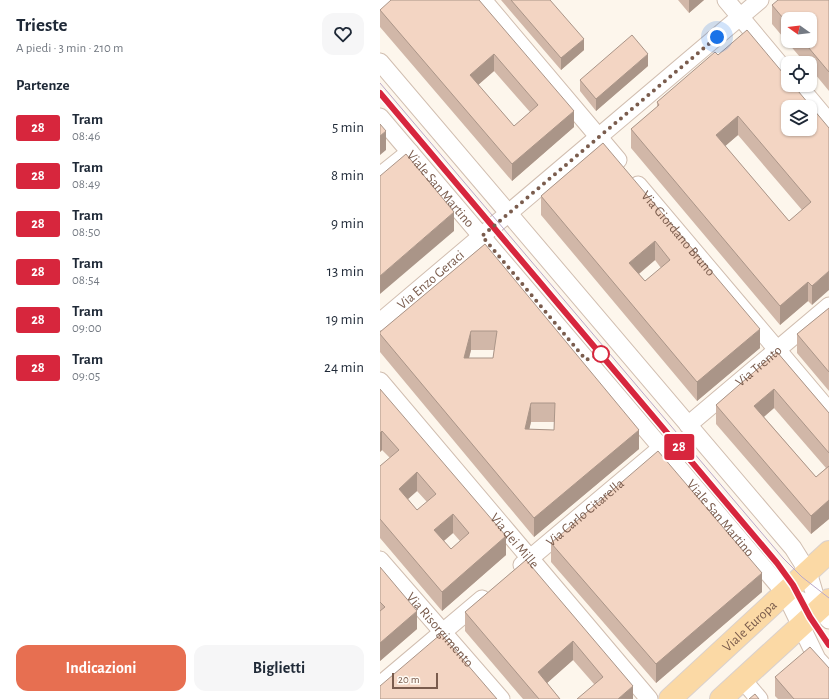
<!DOCTYPE html>
<html lang="it">
<meta charset="utf-8">
<style>
body{margin:0;font-family:"Alegreya Sans",sans-serif;background:#f6f6f7;color:#1f2937;height:100vh;display:flex;flex-direction:column;font-size:15px;white-space:nowrap}
*{box-sizing:border-box;margin:0}
p{font-size:13px;color:#747a83}
.icon{flex:none;width:22px;height:22px;fill:none;stroke:currentColor;stroke-width:2;stroke-linecap:round;stroke-linejoin:round}
.map{position:relative;flex:1;overflow:hidden}
.side{display:flex;flex-direction:column;background:#fff;width:380px}
.side>*{flex:none}
.badge{padding:0 8px;border-radius:3px;font-size:14px;line-height:26px}
.needle{width:26px;rotate:284deg}
.buttons{position:absolute;left:401px;top:12px;display:grid;gap:8px}
.buttons a{display:grid;place-items:center;width:36px;height:36px;border-radius:8px;background:#fff;box-shadow:0 1px 3px #0004;font-size:20px}
.scale{position:absolute;left:12px;bottom:10px;width:46px;box-sizing:border-box;padding-left:4px;border:2px solid #7a5c4d;border-top:0;font-size:11px;line-height:14px;white-space:nowrap;color:#7a5c4d;-webkit-text-stroke:3px #fffaf3;paint-order:stroke}
.you{position:absolute;width:20px;height:20px;margin:-10px;border:3px solid #fff;border-radius:50%;background:#1a73e8;box-shadow:0 0 0 6px #1a73e833}
.map>.badge{position:absolute;translate:-50% -50%;box-shadow:0 0 0 2px #fff}
h2{padding:0 16px;font-size:15px;line-height:36px}
.round{display:grid;place-items:center;flex:none;width:42px;height:42px;border-radius:12px;background:#f6f6f7}
.overview{display:flex;align-items:center;justify-content:space-between;height:68px;padding:0 16px}
h1{font-size:19px;font-weight:700;line-height:30px}
.cta{display:flex;gap:8px;margin-top:auto;padding:8px 16px}
.cta a{flex:1;height:46px;border-radius:12px;background:#e76f51;color:#fff;font-size:16px;font-weight:700;line-height:46px;text-align:center}
.cta a+a{background:#f6f6f7;color:#1f2937}
ul{padding:0;list-style:none}
li{display:flex;align-items:center;gap:12px;height:48px;padding:0 16px}
li div{flex:1}
li b{display:block;font-size:15px}
li em{font-style:normal}
li .badge{min-width:44px;font-weight:700;text-align:center}
main{display:flex;flex:1;min-height:0}
.map>svg:first-child{display:block}
</style>
<main>
<section class="side">
<div class="overview"><div><h1>Trieste</h1><p>A piedi · 3 min · 210 m</p></div><a class="round"><svg class="icon" aria-label="heart" viewBox="0 0 24 24"><path d="M12 20l-8-8c-3-5 5-10 8-4 3-6 11-1 8 4z"/></svg></a></div>
<h2>Partenze</h2>
<ul>
<li><span class="badge" style="background:#d7263d;color:#fff">28</span><div><b>Tram</b><p>08:46</p></div><em>5 min</em></li>
<li><span class="badge" style="background:#d7263d;color:#fff">28</span><div><b>Tram</b><p>08:49</p></div><em>8 min</em></li>
<li><span class="badge" style="background:#d7263d;color:#fff">28</span><div><b>Tram</b><p>08:50</p></div><em>9 min</em></li>
<li><span class="badge" style="background:#d7263d;color:#fff">28</span><div><b>Tram</b><p>08:54</p></div><em>13 min</em></li>
<li><span class="badge" style="background:#d7263d;color:#fff">28</span><div><b>Tram</b><p>09:00</p></div><em>19 min</em></li>
<li><span class="badge" style="background:#d7263d;color:#fff">28</span><div><b>Tram</b><p>09:05</p></div><em>24 min</em></li>
</ul>
<div class="cta"><a>Indicazioni</a><a>Biglietti</a></div>
</section>
<div class="map">
<svg width="449" height="699" viewBox="0 0 449 699">
<rect width="100%" height="100%" fill="#fdf6ec"/>
<g fill="none" stroke-linecap="round" stroke-linejoin="round">
<!-- minor casing -->
<g stroke="#d1beb0" stroke-width="19">
<g id="minor">
<path d="M 103,0 L 238,160"/>
<path d="M 346,0 L 408,74"/>
<path d="M 0,7 L 8,0"/>
<path d="M 0,62 L 413,548 L 428,572 L 439,609"/>
<path d="M 418,85 L 449,122"/>
<path id="s1" d="M 0,117 L 405,593 L 437,659 L 449,672"/>
<path d="M 0,176 L 30,152"/>
<path id="s2" d="M 258,185 L 449,411"/>
<path id="s3" d="M 0,322 L 380,0"/>
<path id="s4" d="M 0,381 L 269,699"/>
<path id="s5" d="M 308,425 L 449,306"/>
<path id="s6" d="M 0,560 L 121,699"/>
<path id="s7" d="M 142,565 L 281,448"/>
<path d="M 405,593 L 439,609 L 449,620"/>
<path d="M 362,679 L 379,699"/>
<path d="M 0,685 L 102,599"/>
</g>
</g>
<!-- primary casing -->
<g stroke="#dad1cd" stroke-width="24">
<g id="primary">
<path id="s8" d="M 290,699 L 449,552"/>
<path d="M 341,699 L 449,600"/>
</g>
</g>
<!-- minor -->
<use href="#minor" stroke="#fff" stroke-width="17"/>
<!-- primary -->
<use href="#primary" stroke="#fbd9a5" stroke-width="22"/>
<!-- tram -->
<path stroke="#b9a8c9" stroke-width="1" d="M 0,83 L 403,558 L 422,577 L 449,598
M 0,93 L 397,563 L 413,585 L 430,617 L 449,645"/>
</g>
<!-- wall -->
<path fill="#d1b7a8" fill-rule="evenodd" d="M 99,0 L 194,127 L 132,181 L 0,27 L 0,10 ZM 114,71 L 150,112 L 134,126 L 98,85 Z
M 121,0 L 170,0 L 204,50 L 181,70 Z
M 298,0 L 324,0 L 309,13 Z
M 449,0 L 449,91 L 430,68 L 430,63 L 425,63 L 392,24 L 392,5 ZM 408,19 L 430,41 L 408,41 Z
M 338,55 L 449,128 L 432,305 L 428,301 L 400,325 L 251,148 L 251,129 L 277,107 L 277,102 ZM 358,135 L 422,210 L 409,221 L 345,146 Z
M 268,66 L 216,111 L 200,91 L 200,80 Z
M 223,143 L 380,348 L 317,401 L 161,215 L 161,196 ZM 275,260 L 281,268 L 265,281 L 259,274 Z
M 105,244 L 259,449 L 154,537 L 0,352 L 0,332 ZM 91,350 L 114,350 L 113,358 L 89,358 ZM 151,422 L 174,422 L 174,430 L 149,429 Z
M 449,308 L 449,391 L 417,353 L 417,334 Z
M 397,352 L 449,413 L 449,519 L 431,534 L 336,424 L 336,405 ZM 394,408 L 446,468 L 436,477 L 384,417 Z
M 0,389 L 126,555 L 62,611 L 0,538 L 0,466 L 10,458 L 2,450 L 0,452 ZM 37,491 L 47,502 L 37,510 L 28,499 ZM 73,533 L 80,541 L 71,549 L 64,541 Z
M 171,543 L 382,592 L 276,683 L 171,562 Z
M 146,560 L 253,699 L 214,684 L 193,660 L 167,683 L 180,699 L 143,699 L 85,631 L 85,612 Z
M 0,567 L 37,629 L 0,661 Z
M 395,677 L 449,699 L 398,699 L 395,696 Z"/>
<!-- shaded-wall -->
<path fill="#aa9588" d="M 309,0 L 324,0 L 309,13 Z
M 204,39 L 204,50 L 181,70 L 181,58 Z
M 114,54 L 114,71 L 90,92 L 90,75 Z
M 268,54 L 268,66 L 216,111 L 216,99 Z
M 194,111 L 194,127 L 132,181 L 132,164 Z
M 358,116 L 358,135 L 336,154 L 336,135 Z
M 6,131 L 6,150 L 0,155 L 0,136 Z
M 74,212 L 74,231 L 0,294 L 0,276 Z
M 275,241 L 275,260 L 249,282 L 249,263 Z
M 449,271 L 449,290 L 432,305 L 432,286 Z
M 428,282 L 428,301 L 400,325 L 400,306 Z
M 380,329 L 380,348 L 317,401 L 317,382 Z
M 91,331 L 91,350 L 84,377 L 84,358 Z
M 394,389 L 394,408 L 374,425 L 374,406 Z
M 151,403 L 151,422 L 145,448 L 145,429 Z
M 259,430 L 259,449 L 154,537 L 154,518 Z
M 2,431 L 2,450 L 0,452 L 0,433 Z
M 37,472 L 37,491 L 19,507 L 19,489 Z
M 449,500 L 449,519 L 431,534 L 431,516 Z
M 73,514 L 73,533 L 54,549 L 54,530 Z
M 126,536 L 126,555 L 62,611 L 62,592 Z
M 382,573 L 382,592 L 276,683 L 276,664 Z
M 37,611 L 37,629 L 0,661 L 0,643 Z
M 193,641 L 193,660 L 158,691 L 158,672 Z
M 253,686 L 253,699 L 238,699 Z"/>
<!-- building -->
<path fill="#f3d5c3" stroke="#aa9588" fill-rule="evenodd" d="M 11,0 L 99,0 L 194,111 L 132,164 L 0,10 ZM 114,54 L 158,105 L 134,126 L 90,75 Z
M 131,0 L 170,0 L 204,39 L 181,58 Z
M 398,0 L 449,0 L 449,72 L 423,41 L 430,41 L 430,19 L 408,19 L 408,24 L 392,5 Z
M 367,30 L 408,79 L 408,85 L 413,85 L 449,128 L 449,271 L 432,286 L 428,282 L 400,306 L 251,129 L 279,105 L 277,102 L 335,52 L 338,55 ZM 408,107 L 430,107 L 430,129 L 408,129 ZM 358,116 L 431,202 L 409,221 L 336,135 Z
M 252,35 L 268,54 L 216,99 L 200,80 Z
M 0,124 L 6,131 L 0,136 Z
M 223,143 L 380,329 L 317,382 L 161,196 ZM 275,241 L 290,260 L 265,281 L 249,263 Z
M 26,154 L 74,212 L 0,276 L 0,176 Z
M 105,244 L 259,430 L 154,518 L 0,334 L 0,332 ZM 91,331 L 117,331 L 113,358 L 84,358 ZM 151,403 L 175,403 L 174,430 L 145,429 Z
M 449,308 L 449,372 L 417,334 Z
M 397,352 L 449,413 L 449,453 L 394,389 L 374,406 L 436,477 L 449,466 L 449,500 L 431,516 L 336,405 Z
M 0,389 L 126,536 L 62,592 L 0,519 L 0,466 L 19,450 L 2,431 L 0,433 ZM 37,472 L 56,494 L 37,510 L 19,489 ZM 73,514 L 89,533 L 71,549 L 54,530 Z
M 278,451 L 382,573 L 276,664 L 171,543 Z
M 146,560 L 253,686 L 238,699 L 197,699 L 223,677 L 193,641 L 158,672 L 180,699 L 159,699 L 85,612 Z
M 0,567 L 37,611 L 0,643 L 0,611 L 5,607 L 0,602 Z
M 61,634 L 117,699 L 0,699 L 0,686 Z
M 430,647 L 449,668 L 449,699 L 414,699 L 395,677 Z
M 375,694 L 379,699 L 369,699 Z"/>
<g fill="none" stroke-linecap="round" stroke-linejoin="round">
<!-- line casing -->
<g stroke="#fff" stroke-width="9">
<path id="line" d="M 0,93 L 397,563 L 413,585 L 430,617 L 449,645"/>
</g>
<!-- line -->
<use href="#line" stroke="#d7263d" stroke-width="6"/>
<!-- walk -->
<path stroke="#7a5c4d" stroke-width="4" stroke-dasharray="0 7.2" d="M 221,354 L 206,360 L 102,236 L 337,37"/>
</g>
<!-- markers -->
<circle fill="#fff" stroke="#d7263d" stroke-width="2" cx="221" cy="354" r="8"/>
<g text-anchor="middle" stroke-width="3" stroke-linejoin="round" paint-order="stroke">
<!-- street labels -->
<g font-size="14" fill="#7a5c4d" stroke="#fffaf3">
<text dy="5" stroke="none"><textPath href="#s1" startOffset="94">Viale San Martino</textPath></text>
<text dy="5" stroke="none"><textPath href="#s2" startOffset="63">Via Giordano Bruno</textPath></text>
<text dy="5" stroke="none"><textPath href="#s3" startOffset="66">Via Enzo Geraci</textPath></text>
<text dy="5" stroke="none"><textPath href="#s5" startOffset="92">Via Trento</textPath></text>
<text dy="5" stroke="none"><textPath href="#s7" startOffset="82">Via Carlo Citarella</textPath></text>
<text dy="5" stroke="none"><textPath href="#s1" startOffset="526">Viale San Martino</textPath></text>
<text dy="5" stroke="none"><textPath href="#s4" startOffset="209">Via dei Mille</textPath></text>
<text dy="5" stroke="none"><textPath href="#s8" startOffset="108">Viale Europa</textPath></text>
<text dy="5" stroke="none"><textPath href="#s6" startOffset="92">Via Risorgimento</textPath></text>
</g>
</g>
</svg>
<div class="buttons">
<a><svg class="needle" viewBox="-14 -14 28 28"><path d="M0-13l5 13h-10z" fill="#e53935"/><path d="M0 13l5-13h-10z" fill="#747a83"/></svg></a>
<a><svg class="icon" aria-label="locate" viewBox="0 0 24 24"><circle cx="12" cy="12" r="6"/><path d="M12 2v4M12 18v4M2 12h4M18 12h4"/></svg></a>
<a><svg class="icon" aria-label="layers" viewBox="0 0 24 24"><path d="M12 4l9 5-9 5-9-5zM3 14l9 5 9-5"/></svg></a>
</div>
<div class="scale">20 m</div>
<div class="you" style="left:337px;top:37px"></div>
<b class="badge" style="left:299px;top:447px;background:#d7263d;color:#fff">28</b>
</div>
</main>
